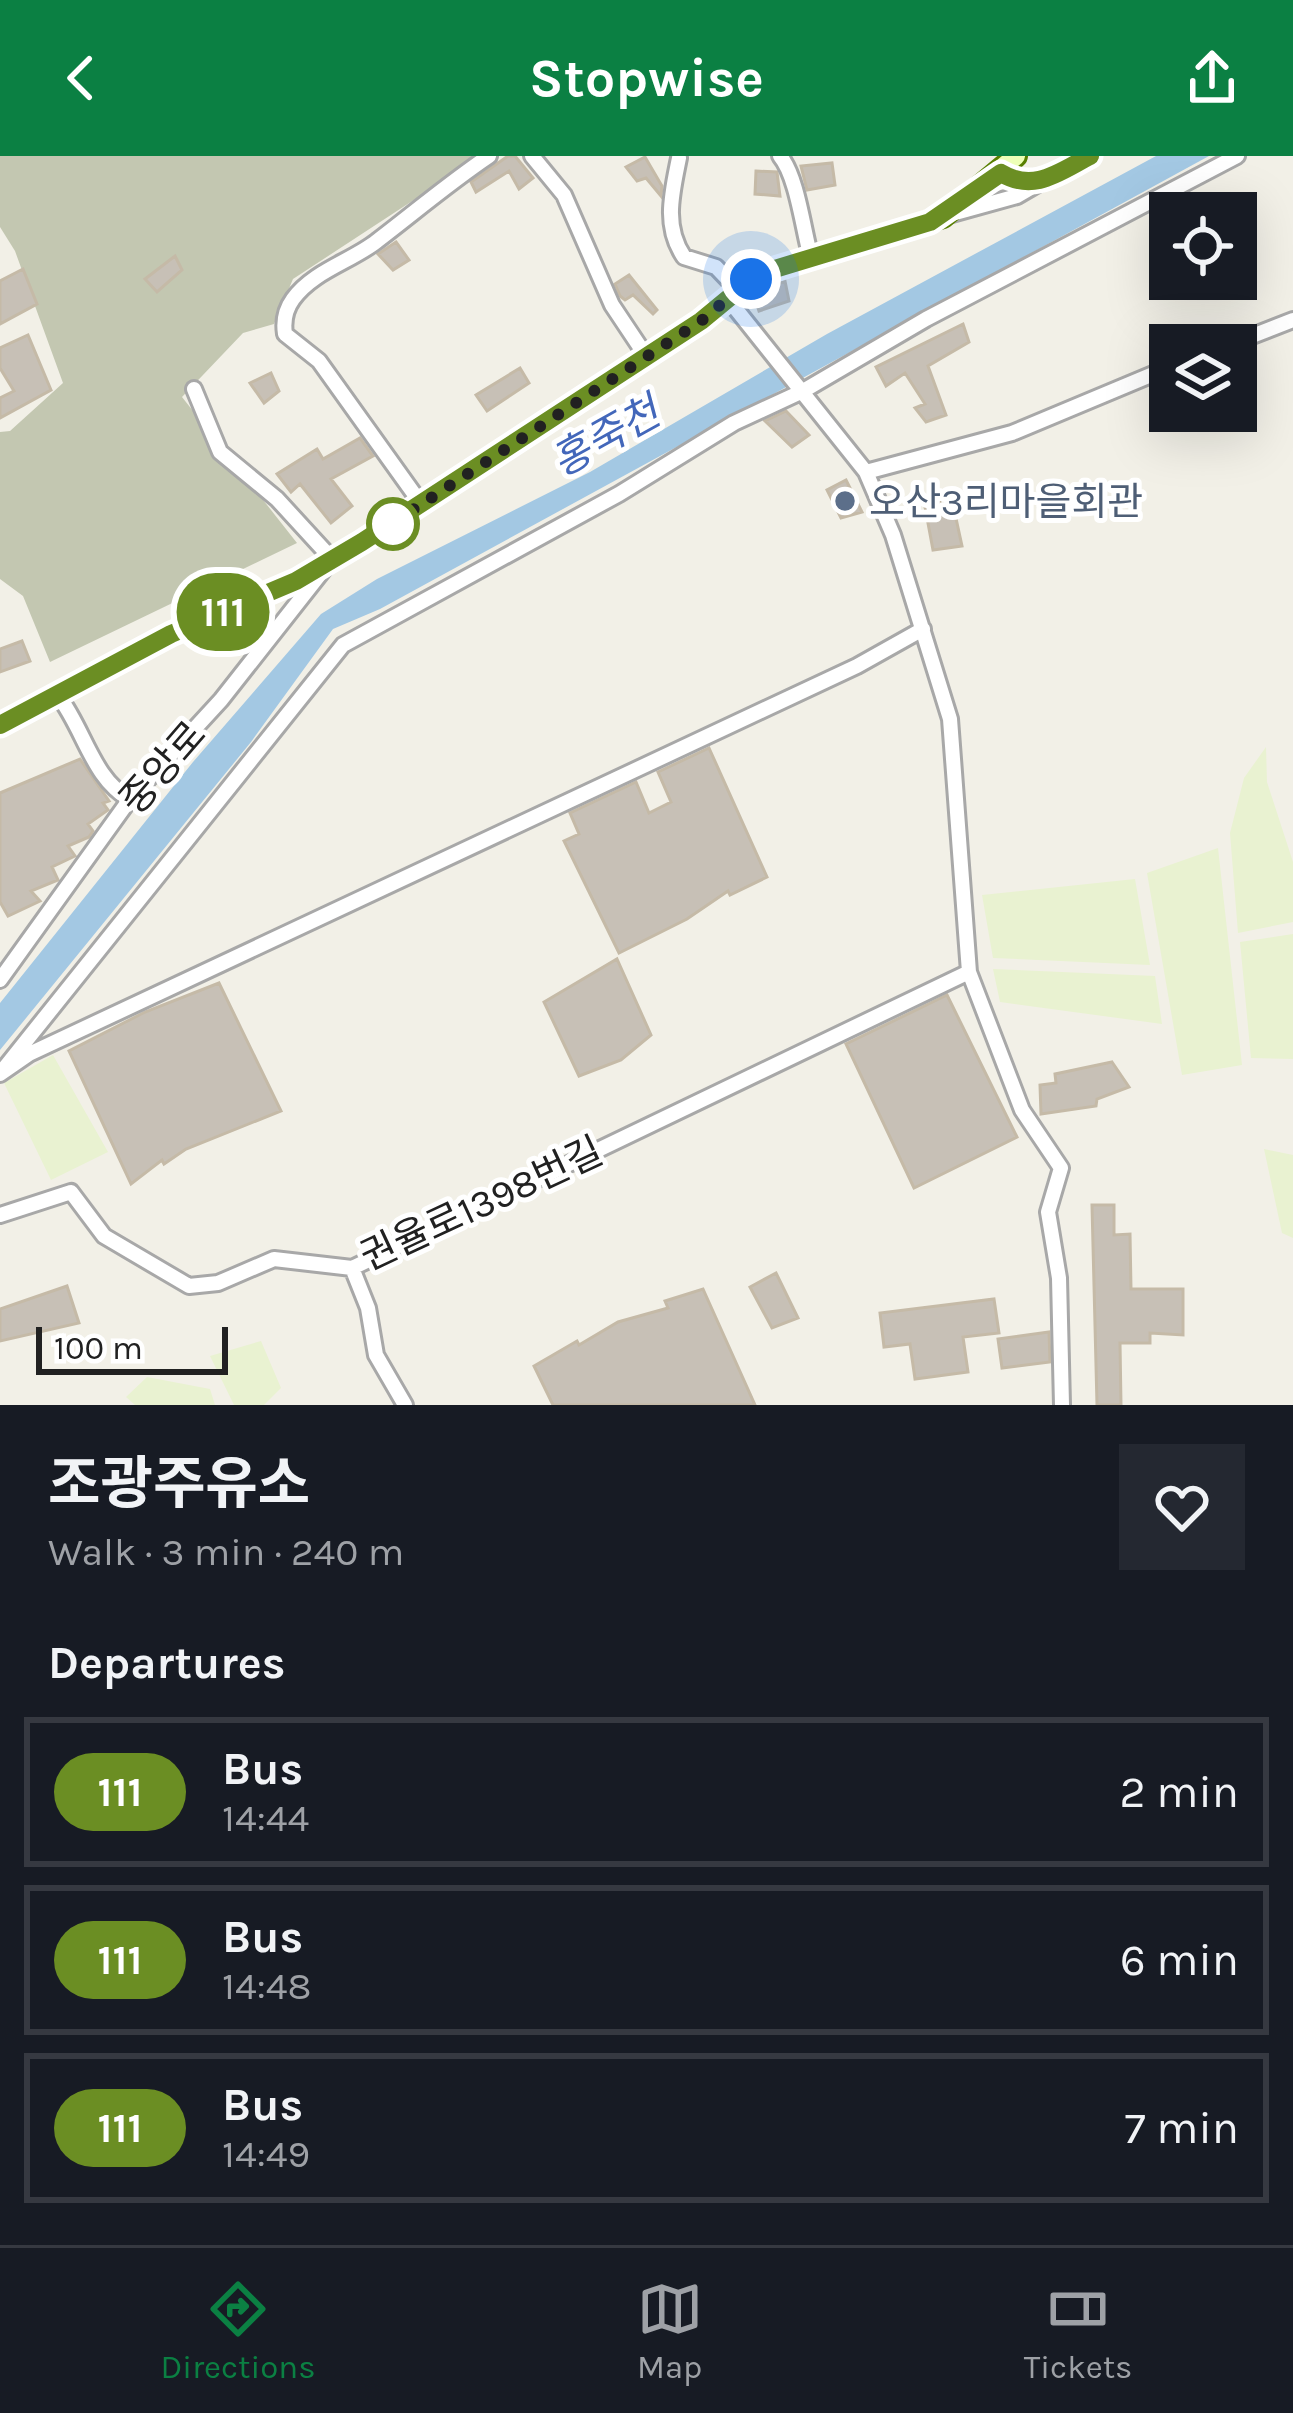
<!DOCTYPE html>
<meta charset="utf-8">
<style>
body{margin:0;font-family:Karla,"Noto Sans KR",sans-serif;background:#242831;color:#f1f3f6;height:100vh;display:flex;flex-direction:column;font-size:45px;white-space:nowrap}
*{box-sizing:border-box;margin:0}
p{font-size:39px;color:#9ea1a6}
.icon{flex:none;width:66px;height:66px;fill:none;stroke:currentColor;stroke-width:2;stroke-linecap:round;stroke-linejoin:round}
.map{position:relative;height:1249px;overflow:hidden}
.side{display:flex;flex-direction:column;background:#171b24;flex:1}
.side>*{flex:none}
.badge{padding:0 24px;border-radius:39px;font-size:42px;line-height:78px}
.controls{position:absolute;left:1149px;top:36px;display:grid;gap:24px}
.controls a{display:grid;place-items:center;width:108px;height:108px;border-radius:0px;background:#171b24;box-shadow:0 12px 48px #0002;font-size:60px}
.scale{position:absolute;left:36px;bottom:30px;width:192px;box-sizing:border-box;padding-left:12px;border:6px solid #212121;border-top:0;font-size:33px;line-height:42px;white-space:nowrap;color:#212121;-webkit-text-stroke:9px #fff;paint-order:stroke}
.you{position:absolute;width:60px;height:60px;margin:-30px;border:9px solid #fff;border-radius:50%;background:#1a73e8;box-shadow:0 0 0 18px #1a73e833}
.map>.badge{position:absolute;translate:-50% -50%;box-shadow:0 0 0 6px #fff}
h2{padding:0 48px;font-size:45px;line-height:108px}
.round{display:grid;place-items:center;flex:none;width:126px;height:126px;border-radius:0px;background:#242831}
.overview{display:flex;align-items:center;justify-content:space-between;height:204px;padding:0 48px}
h1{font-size:57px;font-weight:700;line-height:90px}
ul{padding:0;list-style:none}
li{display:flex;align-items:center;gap:36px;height:150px;margin:0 24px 18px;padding:0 24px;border:6px solid #363941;border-radius:0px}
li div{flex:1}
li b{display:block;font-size:45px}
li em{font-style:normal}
li .badge{min-width:132px;font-weight:700;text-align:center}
header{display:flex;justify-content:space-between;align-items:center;height:156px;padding:0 48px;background:#0b8043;color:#fff;font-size:54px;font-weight:700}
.tabs{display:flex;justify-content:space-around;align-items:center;height:168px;border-top:3px solid #363941;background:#171b24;font-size:33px;color:#9ea1a6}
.tabs a{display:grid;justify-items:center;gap:6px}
.tabs .selected{color:#0b8043}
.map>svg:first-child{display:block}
</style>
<header><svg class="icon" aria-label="back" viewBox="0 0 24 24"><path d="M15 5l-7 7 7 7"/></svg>Stopwise<svg class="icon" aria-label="share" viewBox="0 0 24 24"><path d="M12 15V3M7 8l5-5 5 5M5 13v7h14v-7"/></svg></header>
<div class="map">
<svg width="1293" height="1249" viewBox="0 0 1293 1249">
<rect width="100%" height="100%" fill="#f2f0e7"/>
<!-- construction -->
<path fill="#c3c7b1" d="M 0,0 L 481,0 L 293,123 L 274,168 L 243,177 L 182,241 L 297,387 L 50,506 L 23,440 L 0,423 L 0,276 L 10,275 L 63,227 L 15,95 L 0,71 Z"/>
<!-- farmland -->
<path fill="#e9f2d1" d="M 1266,591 L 1267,626 L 1293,706 L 1293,766 L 1238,777 L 1230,677 L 1244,622 Z
M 1218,692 L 1242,909 L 1182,919 L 1147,717 Z
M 1135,723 L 1150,809 L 993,802 L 982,739 Z
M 1293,778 L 1293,903 L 1251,902 L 1240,786 Z
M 993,813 L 1155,820 L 1162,868 L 1000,846 Z
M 53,899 L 108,996 L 51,1024 L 4,927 Z
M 1264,993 L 1293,999 L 1293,1082 L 1282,1077 Z
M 261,1185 L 281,1232 L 264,1249 L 234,1249 L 210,1200 Z
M 147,1221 L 210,1233 L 215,1249 L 135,1249 L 126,1241 Z"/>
<!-- water -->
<path fill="#a3c8e3" d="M 1156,0 L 1209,0 L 380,453 L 333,473 L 251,586 L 0,894 L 0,847 L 193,606 L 321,458 L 377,423 L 590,316 L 827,178 Z"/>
<!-- building -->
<path fill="#c7c0b6" stroke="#c5baa7" stroke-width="3" d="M 508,0 L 515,0 L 533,22 L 519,33 L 509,15 L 476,36 L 471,26 Z
M 645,1 L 662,30 L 661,40 L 646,22 L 637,25 L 626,11 Z
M 832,7 L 835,29 L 807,34 L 801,10 Z
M 756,15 L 777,16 L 780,40 L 755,38 Z
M 396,86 L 409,104 L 393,114 L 378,98 Z
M 175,100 L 182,114 L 157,136 L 145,123 Z
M 23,113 L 37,148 L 0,168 L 0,125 Z
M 629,119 L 657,154 L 653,158 L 633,139 L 625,144 L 620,140 L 615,128 Z
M 785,125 L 789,145 L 759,155 L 754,140 Z
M 963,168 L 969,186 L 928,210 L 946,259 L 926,266 L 915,252 L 925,248 L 905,217 L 886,230 L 876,211 Z
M 28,179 L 51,234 L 0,262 L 0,242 L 14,235 L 0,212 L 0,192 Z
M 520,212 L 529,227 L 487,255 L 476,239 Z
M 271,217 L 279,235 L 264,247 L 250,227 Z
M 786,255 L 809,279 L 792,291 L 765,265 Z
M 360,282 L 373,300 L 331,323 L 352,350 L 331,367 L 300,328 L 291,336 L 277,318 L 317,293 L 323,303 Z
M 846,324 L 862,356 L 841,362 L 827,334 Z
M 934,335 L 942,349 L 952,344 L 962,390 L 933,394 L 925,351 L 934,350 Z
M 22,485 L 30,505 L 0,516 L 0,493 Z
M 709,592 L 767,721 L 730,739 L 728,735 L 687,763 L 619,797 L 564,685 L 579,678 L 570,657 L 636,626 L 649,657 L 671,646 L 658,616 Z
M 80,603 L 109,645 L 103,647 L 108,654 L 88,668 L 93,675 L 89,681 L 68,690 L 75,700 L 52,711 L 58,724 L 31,735 L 40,745 L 8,760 L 0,746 L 0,637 Z
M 617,803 L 651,879 L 621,904 L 579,920 L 544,846 Z
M 219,827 L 281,955 L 186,993 L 164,1008 L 162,1004 L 131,1028 L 69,895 L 145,856 Z
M 947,839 L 1017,981 L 914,1032 L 846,888 Z
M 1112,906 L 1129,931 L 1097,943 L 1096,950 L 1041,958 L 1040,929 L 1056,927 L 1055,918 Z
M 1092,1049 L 1114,1049 L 1114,1079 L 1130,1078 L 1131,1133 L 1183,1133 L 1183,1179 L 1150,1177 L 1150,1187 L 1120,1187 L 1121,1249 L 1097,1249 Z
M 776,1117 L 798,1162 L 772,1172 L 750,1131 Z
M 67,1130 L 79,1167 L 0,1185 L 0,1153 Z
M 703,1133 L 755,1249 L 553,1249 L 534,1210 L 577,1185 L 579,1189 L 618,1166 L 668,1152 L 665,1145 Z
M 994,1143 L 999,1177 L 963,1181 L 968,1216 L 915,1223 L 910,1188 L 884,1191 L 880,1157 Z
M 1049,1176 L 1050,1206 L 1002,1212 L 998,1183 Z"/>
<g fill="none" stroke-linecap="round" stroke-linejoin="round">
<!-- minor casing -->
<g stroke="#a8a8a8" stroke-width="20">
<path id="minor" d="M 532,0 L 564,39 L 612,149 L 646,200
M 780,0 C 797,20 803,73 811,102
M 679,2 C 672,37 663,70 684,101 L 716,111 L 738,134
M 1001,17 C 1035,37 1059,16 1090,0
M 948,59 L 1017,40 L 1041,26
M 728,143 L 866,316 L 893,379 L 950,563 L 969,816 L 1022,954 L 1061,1012 L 1048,1056 L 1059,1122 L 1062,1249
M 1229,189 L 1293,164
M 866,316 L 1012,277 L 1170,211
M 422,349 L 319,205 L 285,178 C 283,165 285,154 293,143 C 313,115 352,105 377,85 C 415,56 449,27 489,0
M 59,541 C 84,573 93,624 130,643
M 0,824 L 130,643 L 221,544 L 332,403 L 277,343 L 220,296 L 194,233
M 6,910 L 343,489 L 619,338 L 734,267 L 803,235 L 926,163 L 1237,0
M 0,918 L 29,898 L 857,510 L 923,473
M 0,1059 L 71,1036 L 104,1080 L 189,1130 L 218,1127 L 274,1103 L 352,1112 L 969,816
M 352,1112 L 368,1152 L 376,1199 L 405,1249"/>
</g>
<!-- secondary casing -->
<g stroke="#587f00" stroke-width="24">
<path id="secondary" d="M 0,569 L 171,478 L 296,425 L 362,386 L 701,165 L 758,119 L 943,61 L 1016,0"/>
</g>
<!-- minor -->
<use href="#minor" stroke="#fff" stroke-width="14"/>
<!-- secondary -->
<use href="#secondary" stroke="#edffb7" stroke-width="18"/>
</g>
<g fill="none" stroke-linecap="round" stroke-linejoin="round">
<!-- line casing -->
<g stroke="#fff" stroke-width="27">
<path id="line" d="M 0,569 L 171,478 L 296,425 L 362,386 L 701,165 L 758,118 L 930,66 L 1001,17 C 1034,37 1059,16 1090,0"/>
</g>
<!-- line -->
<use href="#line" stroke="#6b8e23" stroke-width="18"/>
<!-- walk -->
<path stroke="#212121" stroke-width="12" stroke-dasharray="0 21.6" d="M 393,368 L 385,372 L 701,165 L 751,123"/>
</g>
<!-- markers -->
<circle fill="#5c6f8a" stroke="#fff" stroke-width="4.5" cx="845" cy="345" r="12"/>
<circle fill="#fff" stroke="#6b8e23" stroke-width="6" cx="393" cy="368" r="24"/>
<g text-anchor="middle" stroke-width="10" stroke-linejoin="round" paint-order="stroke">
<!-- service labels -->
<g font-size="39" fill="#4e5e75" stroke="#fff" text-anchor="start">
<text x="869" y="359">오산3리마을회관</text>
</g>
<!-- street labels -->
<g font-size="39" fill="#212121" stroke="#fff">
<text transform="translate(162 611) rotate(-49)" y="14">중앙로</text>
<text transform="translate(481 1047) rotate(-25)" y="14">권율로1398번길</text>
</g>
<!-- water labels -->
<g font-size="42" font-style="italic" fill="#4367ba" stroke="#fff">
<text transform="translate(605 280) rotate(-29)" y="15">홍죽천</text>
</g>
</g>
</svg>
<div class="controls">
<a><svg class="icon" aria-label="locate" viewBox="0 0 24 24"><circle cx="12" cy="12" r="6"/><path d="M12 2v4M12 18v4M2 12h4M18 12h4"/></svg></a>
<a><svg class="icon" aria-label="layers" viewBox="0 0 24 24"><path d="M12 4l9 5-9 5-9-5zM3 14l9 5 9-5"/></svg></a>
</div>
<div class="scale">100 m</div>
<div class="you" style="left:751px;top:123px"></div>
<b class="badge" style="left:223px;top:456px;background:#6b8e23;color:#fff">111</b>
</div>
<section class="side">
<div class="overview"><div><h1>조광주유소</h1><p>Walk · 3 min · 240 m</p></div><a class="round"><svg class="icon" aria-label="heart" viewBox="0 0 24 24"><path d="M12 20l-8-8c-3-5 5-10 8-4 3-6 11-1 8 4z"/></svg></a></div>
<h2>Departures</h2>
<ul>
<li><span class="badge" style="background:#6b8e23;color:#fff">111</span><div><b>Bus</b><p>14:44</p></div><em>2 min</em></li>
<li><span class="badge" style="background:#6b8e23;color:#fff">111</span><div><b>Bus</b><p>14:48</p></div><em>6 min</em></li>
<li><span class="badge" style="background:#6b8e23;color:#fff">111</span><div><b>Bus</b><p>14:49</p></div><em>7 min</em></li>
</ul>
</section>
<nav class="tabs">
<a class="selected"><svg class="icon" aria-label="directions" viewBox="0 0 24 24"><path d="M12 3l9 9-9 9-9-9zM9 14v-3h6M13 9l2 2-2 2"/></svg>Directions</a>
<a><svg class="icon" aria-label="map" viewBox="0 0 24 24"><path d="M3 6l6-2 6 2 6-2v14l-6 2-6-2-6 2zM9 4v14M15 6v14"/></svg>Map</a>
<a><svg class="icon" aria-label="tickets" viewBox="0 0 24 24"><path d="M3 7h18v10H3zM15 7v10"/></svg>Tickets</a>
</nav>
